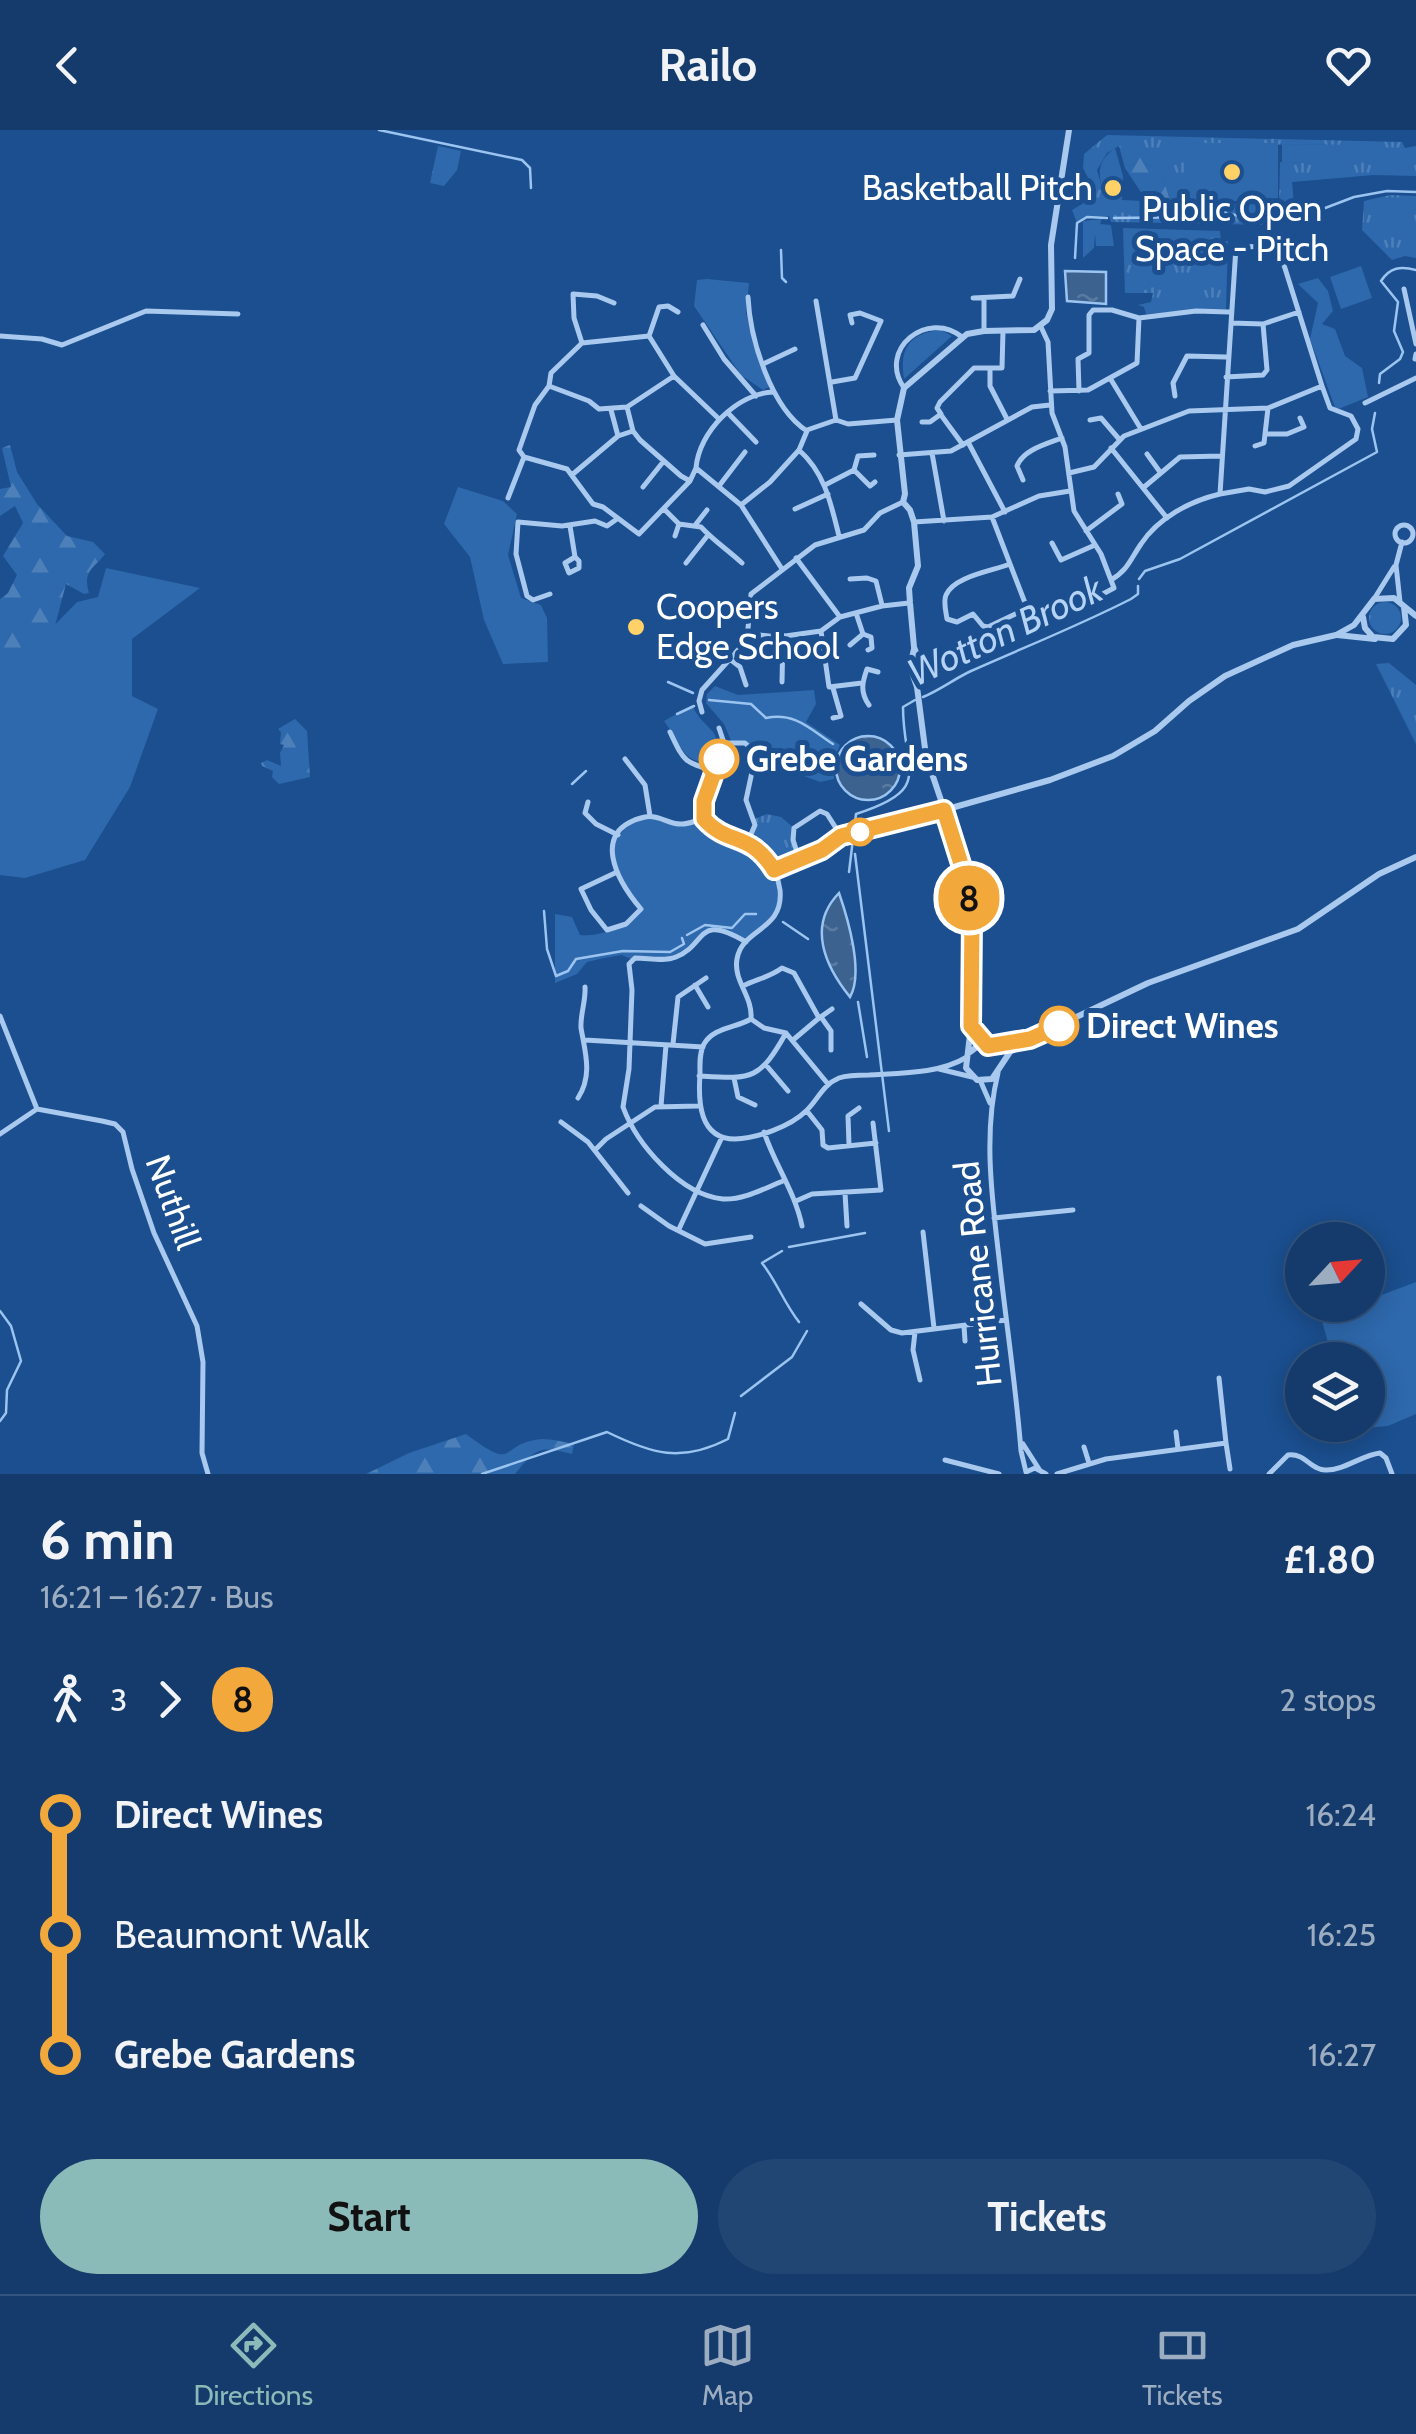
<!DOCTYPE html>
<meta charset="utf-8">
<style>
body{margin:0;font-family:Cabin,sans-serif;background:#214673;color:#f1f3f6;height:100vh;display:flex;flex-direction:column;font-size:38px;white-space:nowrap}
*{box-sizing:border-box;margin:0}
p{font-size:32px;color:#9dadc1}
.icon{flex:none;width:55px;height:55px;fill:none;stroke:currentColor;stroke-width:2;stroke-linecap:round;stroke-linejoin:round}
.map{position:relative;height:1344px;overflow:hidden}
.sheet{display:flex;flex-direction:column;background:#143b6b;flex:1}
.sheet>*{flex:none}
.badge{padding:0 20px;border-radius:32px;font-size:35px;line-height:65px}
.needle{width:65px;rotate:64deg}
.buttons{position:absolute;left:1285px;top:1092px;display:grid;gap:20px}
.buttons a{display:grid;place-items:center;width:100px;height:100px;border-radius:50%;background:#143b6b;box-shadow:0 5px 25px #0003,0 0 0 2px #33557e;font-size:50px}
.map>.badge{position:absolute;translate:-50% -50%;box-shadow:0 0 0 5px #fff}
.legs{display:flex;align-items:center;gap:15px;height:110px;padding:0 40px;font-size:32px}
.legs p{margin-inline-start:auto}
.overview{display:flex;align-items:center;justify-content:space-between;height:170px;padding:0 40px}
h1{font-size:55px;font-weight:700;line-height:75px}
.button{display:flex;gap:20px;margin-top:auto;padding:20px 40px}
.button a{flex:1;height:115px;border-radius:60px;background:#8bbbb9;color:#111;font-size:40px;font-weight:700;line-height:115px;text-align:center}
.button a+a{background:#214673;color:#f1f3f6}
ul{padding:0 40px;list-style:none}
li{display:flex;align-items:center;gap:35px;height:120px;font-size:38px}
li i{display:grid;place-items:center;width:15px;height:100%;margin:0 12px;background:currentColor}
li i::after{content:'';width:25px;height:25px;margin:-12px;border:8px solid;border-radius:50%;background:#143b6b}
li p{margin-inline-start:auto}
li:first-child i{background:linear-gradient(#0000 50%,currentColor 0)}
li:last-child i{background:linear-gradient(currentColor 50%,#0000 0)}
header{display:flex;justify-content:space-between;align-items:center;height:130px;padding:0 40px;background:#143b6b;font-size:45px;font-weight:700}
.menu{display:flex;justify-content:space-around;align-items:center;height:140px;border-top:2px solid #33557e;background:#143b6b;font-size:28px;color:#9dadc1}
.menu a{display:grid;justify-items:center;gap:5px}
.menu .current{color:#8bbbb9}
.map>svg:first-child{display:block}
</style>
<header><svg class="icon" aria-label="back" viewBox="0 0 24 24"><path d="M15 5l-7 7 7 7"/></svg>Railo<svg class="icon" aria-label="heart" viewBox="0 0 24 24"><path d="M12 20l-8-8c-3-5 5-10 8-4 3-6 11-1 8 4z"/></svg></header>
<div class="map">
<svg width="1416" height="1344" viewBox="0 0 1416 1344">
<defs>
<pattern id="grass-tufts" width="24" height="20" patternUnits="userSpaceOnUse" patternTransform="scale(2.5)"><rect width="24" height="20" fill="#2e69ad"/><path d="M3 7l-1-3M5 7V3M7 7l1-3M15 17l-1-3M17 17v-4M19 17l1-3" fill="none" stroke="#4d80b9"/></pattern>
<pattern id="forest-firs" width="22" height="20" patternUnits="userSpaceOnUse" patternTransform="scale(2.5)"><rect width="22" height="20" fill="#2e69ad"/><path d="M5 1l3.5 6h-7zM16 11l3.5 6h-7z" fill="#4d80b9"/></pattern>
<pattern id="water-ripples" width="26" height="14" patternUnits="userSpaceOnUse" patternTransform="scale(2.5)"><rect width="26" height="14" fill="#3c6290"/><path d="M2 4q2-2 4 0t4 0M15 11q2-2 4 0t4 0" fill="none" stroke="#597aa1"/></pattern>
</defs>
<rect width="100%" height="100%" fill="#1b4f8f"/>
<!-- grass -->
<path fill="url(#grass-tufts)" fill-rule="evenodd" d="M 1107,5 L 1402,12 L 1405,18 L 1416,16 L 1416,46 L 1374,45 L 1292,52 L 1295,86 L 1275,95 L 1111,92 L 1109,86 L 1087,87 L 1077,93 L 1072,80 L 1082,74 L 1091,54 L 1083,38 L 1084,24 ZM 1187,14 L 1350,15 L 1350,33 L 1280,32 L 1279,75 L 1184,72 L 1150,78 L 1141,71 L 1105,69 L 1097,40 L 1107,23 L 1119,16 L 1163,48 L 1171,73 L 1186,70 Z
M 1390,65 L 1416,66 L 1416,128 L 1405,126 L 1392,130 L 1362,100 L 1364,71 Z
M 1123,98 L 1220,101 L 1221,111 L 1228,111 L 1226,179 L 1146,184 L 1144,177 L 1138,175 L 1151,172 L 1153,163 L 1125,163 Z
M1369 488a16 16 0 1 1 32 0a16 16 0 1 1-32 0Z
M 1389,533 L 1416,555 L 1416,614 L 1376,534 Z
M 767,684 L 781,687 L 794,698 L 799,728 L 774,740 L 748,711 L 754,689 Z"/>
<!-- forest -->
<path fill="url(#forest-firs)" d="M 1144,15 L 1163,48 L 1171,73 L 1150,76 L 1125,38 L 1119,16 Z
M 438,16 L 461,21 L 457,40 L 444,56 L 430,53 Z
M 10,315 L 17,342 L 37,374 L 67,406 L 93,412 L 105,424 C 95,438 82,440 89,463 L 84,464 L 66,454 L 51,511 L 0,606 L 0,469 L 8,463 L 17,445 L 3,426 L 23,393 L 15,376 L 0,386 L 0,359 L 11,357 L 2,318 Z
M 295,589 L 307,601 L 310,647 L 279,654 L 272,647 L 273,641 L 262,636 L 261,633 L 267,630 L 281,636 L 280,623 L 284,615 L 280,614 L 281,602 L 278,599 Z
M 466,1304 C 519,1344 497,1313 542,1309 C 552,1309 564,1312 574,1314 L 572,1324 C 539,1315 536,1318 515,1344 L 366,1344 L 409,1323 Z"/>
<!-- green -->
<path fill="#2e69ad" d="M 1186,13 L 1278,13 L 1278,72 L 1186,70 Z
M 1282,14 L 1351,15 L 1350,34 L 1282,32 Z
M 1115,18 L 1123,46 L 1122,70 L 1105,70 C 1099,47 1094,33 1115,18 Z
M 1102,89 L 1100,94 L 1111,95 L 1114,116 L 1096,116 L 1095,104 L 1094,118 L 1083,128 L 1083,91 Z
M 1361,136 L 1372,168 L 1341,179 L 1330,147 Z
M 1318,148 L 1328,161 L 1333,181 L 1322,194 L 1335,199 L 1345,226 L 1362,238 L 1368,267 L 1336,280 L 1310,209 L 1318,173 L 1298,154 Z
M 707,149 L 749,153 L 746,184 L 769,257 L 763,260 L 741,245 L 694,176 L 697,150 Z
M 941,200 L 952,206 L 904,249 C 899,218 910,203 941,200 Z
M 458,357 L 503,371 L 517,384 L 508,425 L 521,468 L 541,475 L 547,488 L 548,532 L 503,534 L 484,490 L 470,427 L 444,394 Z
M 106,438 L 200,458 L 132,509 L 132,566 L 158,579 L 130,657 L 85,730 L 25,748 L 0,745 L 0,541 L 35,515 L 77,472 L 98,467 Z
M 715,556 L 738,565 L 814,560 L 816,574 L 806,592 L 840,615 L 833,631 L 834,649 L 820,652 L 788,640 L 791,628 L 763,617 L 732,613 L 724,594 L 706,573 L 707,564 Z
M 692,575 C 705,604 727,596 711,634 C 679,630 683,617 664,591 Z
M 643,687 L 681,694 L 705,689 C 712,698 722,700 732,705 C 771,721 779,742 778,781 L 746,812 L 729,803 L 709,801 L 675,828 L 633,830 L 622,825 L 604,828 L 587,832 L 577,844 L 555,853 L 555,784 L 572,787 L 580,805 C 604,807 624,796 641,780 C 614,745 592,713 643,687 Z
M 1416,1152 L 1416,1284 L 1388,1296 L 1365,1298 L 1361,1295 L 1368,1295 L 1368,1230 L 1333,1230 L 1322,1191 C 1331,1178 1352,1175 1368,1175 L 1368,1170 Z"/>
<!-- water -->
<path fill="url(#water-ripples)" stroke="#9cc4f0" stroke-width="2.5" d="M 1065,141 L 1106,142 L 1106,174 L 1067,171 Z
M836 638a32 32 0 1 1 64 0a32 32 0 1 1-64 0Z
M 839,763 C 848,789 864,843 850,867 C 825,836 807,796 839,763 Z"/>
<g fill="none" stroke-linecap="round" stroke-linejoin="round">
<!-- stream -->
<path stroke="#9cc4f0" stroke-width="2.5" d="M 379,0 L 522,30 L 530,38 L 531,58
M 1114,88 L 1202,87 L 1217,81 L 1267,92 L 1299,88 L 1354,67 L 1387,61 L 1416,62
M 781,120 L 782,148 L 786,152
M 1075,128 L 1077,93 L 1087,87 L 1107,88
M 1379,253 L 1380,244 L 1400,229 L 1403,222 L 1394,201 L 1398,172 L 1381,151 C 1390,137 1401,136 1416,140
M 1139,449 L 1145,441 L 1180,429 L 1377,322 L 1372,299 L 1375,283
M 668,552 L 693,563
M 923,567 C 940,560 954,549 971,541 C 1025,517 1078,496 1131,469 L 1138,464 L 1138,456
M 709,570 L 751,574 L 766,588 C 795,582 810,599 833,614
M 677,584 L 694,576
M 572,654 L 586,641
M 855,724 L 889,1001
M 849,742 L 856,684 C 935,659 903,641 903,577 L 915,570
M 544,781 L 547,819 L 556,846 L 568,841 L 576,829 L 623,821 L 670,822 L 684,814 L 682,808
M 783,792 L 808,809
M 687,805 L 705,795 L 732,798 L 745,784 L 756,784
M 858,872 L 867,927
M 789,1117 L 865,1103
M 782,1121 L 762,1133 C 777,1152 784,1173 799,1192
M 0,1181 L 11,1196 L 21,1231 L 7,1260 L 6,1283 L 0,1291
M 741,1266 L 792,1227 L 807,1201
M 482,1344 L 607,1302 C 652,1324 681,1333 728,1309 L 735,1283"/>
<!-- minor -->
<path stroke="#a9c9ee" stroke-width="5" d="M 1404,159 L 1416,214
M 748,167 C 750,209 771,278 807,301
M 973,168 L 1013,166 L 1020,149
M 816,171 L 836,290
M 614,173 L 597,166 L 573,164 L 574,188 L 582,213 L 649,206 L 674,246 L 719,289
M 1231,193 L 1263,194 L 1299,182
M 703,195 L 724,229 L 756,266
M 984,201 L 984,169
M 0,206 L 42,209 L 62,215 L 146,181 L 238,184
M 649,206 L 659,177 L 668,176 L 678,182
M 1415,229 L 1416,224
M 763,234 L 795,219
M 990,239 L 990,256 L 1007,289
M 674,246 L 627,277 L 633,301 L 640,310 L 681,346 L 690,351 L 696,338 L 741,375 L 782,439
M 1226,247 L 1263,245 L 1267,240 L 1263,194
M 1110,248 L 1141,299
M 832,252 L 855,248 L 881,191 L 860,183 L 850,185 L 852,193
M 549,256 L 589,271 L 599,279 L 627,277
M 904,258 C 877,219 928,179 962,207
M 1050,261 L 1088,260 L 1137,233 L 1139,188
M 1079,261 L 1078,229 L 1089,223 L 1089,185 L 1093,180 L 1112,180 L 1139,188 L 1196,181 L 1229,182
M 1175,266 L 1173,253 L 1187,226 L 1226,227
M 1365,273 L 1416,248
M 611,280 L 618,306
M 728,283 L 756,312
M 941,285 L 963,315
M 1090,290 L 1101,288 L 1119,309
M 922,292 L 930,292 L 941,284 L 937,278 L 940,272 L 974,238 L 1002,238 L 1003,201
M 807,300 L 836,290 L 848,294 L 897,290
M 807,301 L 799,320 C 825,343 831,374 839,406
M 1266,304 L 1287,304 L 1304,297 L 1300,288
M 968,312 L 1005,382
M 1255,316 L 1264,313 L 1268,278
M 1111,318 L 1167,388
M 932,323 L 944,391
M 1147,324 L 1160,342
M 899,325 L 951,321 L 1032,277 L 1050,275
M 524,327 L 567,339 L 593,374 L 603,377 L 639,404 L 690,351
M 696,338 C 699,302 736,264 773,262
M 854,340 L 870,356 L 875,352
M 1069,343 L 1094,337 L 1124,306 L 1189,281 L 1268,278 L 1322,256 L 1330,278 L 1351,286 L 1358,299 L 1356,309 L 1289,356 L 1265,362 L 1249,359 L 1220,364
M 573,344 L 618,306 L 633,301
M 1023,350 L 1017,336 C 1023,320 1046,314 1062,308
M 825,355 L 854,340 L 858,326 L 874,325
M 719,356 L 745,322
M 643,357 L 663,332
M 1143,358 L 1180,327 L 1221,326
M 508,368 L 524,327 L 519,320 L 535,275 L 549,256 L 551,243 L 582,213
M 741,375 L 770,352 L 799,320
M 795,379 L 828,364
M 665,380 L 679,394 L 701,397 C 714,411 728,420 742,433
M 992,387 L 1027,478
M 914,392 L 992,387 L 1039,366 L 1070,361
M 696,394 L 707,380
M1395 404a9 9 0 1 1 18 0a9 9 0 1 1-18 0Z
M 570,396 L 575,427 L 579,431 L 579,438 L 569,443 L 565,433 L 575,427
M 1086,401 L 1122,374 L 1118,364
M 675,406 L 679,394
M 1052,413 L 1061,430 L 1095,415
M 796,428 L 840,487
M 686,433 L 708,405
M 1010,434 C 993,441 954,446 946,465 C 943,471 946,482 947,489 L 957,492 L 973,484 L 983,496 L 988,497 L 1028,478 L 1057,479 L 1082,475 L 1114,458 L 1101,424 L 1074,381 L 1065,317 L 1052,283 L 1048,212 L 1041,197
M 850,449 L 867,448 L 876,451 L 882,475
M 1111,450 C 1128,440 1130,430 1141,414 C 1158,388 1190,371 1220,364 L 1236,117 L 1278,116 L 1322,256
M 550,464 L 533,470 L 527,466 L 516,424 L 518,392 L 562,396 L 595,391 L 607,396 L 617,389
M 1374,469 L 1394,437
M 1400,472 L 1396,435 L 1402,412
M 821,501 L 829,557 L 862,553
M 750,504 L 778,507 L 821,501 L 840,487 L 882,476 L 909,473
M 863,504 L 871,507 L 872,518 L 868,520
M 850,515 L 863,504 L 856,483
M 731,530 L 740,537 L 746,555
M 782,552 L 783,505
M 833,558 L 841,586 L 833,588
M 869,575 C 860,562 862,553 867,539 L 878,542
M 702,582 L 699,571 L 702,560 L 747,510 L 751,464 L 815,415 L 864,400 L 880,383 L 903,372
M 719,598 L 724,613
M 670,602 C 684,631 683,632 714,641
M 724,613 L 704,671 L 705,689 C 720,709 747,706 764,724 C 773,735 778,746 780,760 C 784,801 742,798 737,829 C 733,851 753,866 751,889
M 724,613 L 745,613 L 756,623 L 746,670 L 755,695 L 748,711
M 625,629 L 645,655 L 650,686
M 588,672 L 585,683 L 596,694 L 618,705
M 799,728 L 793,710 L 794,698 L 820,681 L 827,684 L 841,706
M 775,740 L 822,720 L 841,706 L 944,680
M 615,743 L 581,759 L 591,780 L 607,800 L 626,794 L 641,779 C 618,752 588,700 645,687 C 659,684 669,695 682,694 C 689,694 697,690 705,689
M 746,812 C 696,782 707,815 676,827 C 664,832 649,828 635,828 L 629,834 L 632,860 L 629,939 L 623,977 C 637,1015 681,1065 723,1069 C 744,1070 765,1058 783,1051
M 695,855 L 708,877
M 743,856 C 757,849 770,847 782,838 L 794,843 L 819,888 L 793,910
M 0,886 L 37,979 L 102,991 L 115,994 L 123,1002 L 132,1039 L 154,1103 L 197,1196 L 203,1232 L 202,1323 L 208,1344
M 822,886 L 832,879
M 821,887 L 831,901 L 831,920
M 751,889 C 736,898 714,897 704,914 C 699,923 700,934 700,944 C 698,971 699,1009 735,1009 C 756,1009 791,996 806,981 C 818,970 822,955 839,948 C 848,945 859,945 869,945 C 901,943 939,944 967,927
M 751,889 L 764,898 L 786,903 L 828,954
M 585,910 L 703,917
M 673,914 L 678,867 L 706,848
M 766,935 L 788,961
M 939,939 L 972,947
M 998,943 C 983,1003 992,1068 999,1128 C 1006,1192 1016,1257 1021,1321 L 1026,1342
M 699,946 C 752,949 759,951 786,903
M 734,948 L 738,967 L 755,975
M 980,950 L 990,973
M 578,968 C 593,945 585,922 581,898 C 580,885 586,871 585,857
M 661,976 L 666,915
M 807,981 L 822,1000 L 823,1015 L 828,1018 L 876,1013
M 561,992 L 588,1012 L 628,1063
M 764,1002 C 775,1035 795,1062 802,1096
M 0,1004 L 37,979
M 849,1015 L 848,986 L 859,978
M 595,1020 L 606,1009 L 655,977 L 698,976
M 845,1063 L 847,1096
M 796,1071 L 812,1064 L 881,1060 L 873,993
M 641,1076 L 669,1096 L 705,1114 L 751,1107
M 994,1088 L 1073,1080
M 679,1099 L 722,1007
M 923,1102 L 934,1198
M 861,1174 L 891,1200 L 902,1203 L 1006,1190
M 964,1196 L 965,1211
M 915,1202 L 913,1220 L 920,1250
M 1176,1302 L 1178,1319
M 1226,1313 L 1230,1339
M 1023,1314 L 1039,1339
M 1084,1317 L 1089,1333
M 945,1330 L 999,1344
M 1026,1342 L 1035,1338 L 1046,1344
M 1057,1344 L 1106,1329 L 1226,1313 L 1219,1248
M 1269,1344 L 1288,1325 C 1306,1323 1309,1339 1325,1340 C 1343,1341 1362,1325 1380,1323 L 1386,1328 L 1392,1344"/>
<!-- tertiary -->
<path stroke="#a9c9ee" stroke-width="6" d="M 1069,0 L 1051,115 L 1052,179 L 1047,190 L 1034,200 L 984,201 L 967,204 L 904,258 L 897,290 L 905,364 L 903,372 L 910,380 L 914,392 L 918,436 L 909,458 L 910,473 L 914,517 L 921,536 L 917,557 L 926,626 L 960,726 L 972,789 L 971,896 L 966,938 L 977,950 L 992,949 L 1010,922 L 1030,909 L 1148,853 L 1298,799 L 1379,744 L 1416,727
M 1363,487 L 1365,498 L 1373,507 L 1393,509 L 1406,495 L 1404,477
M 1337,505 L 1375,509
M 914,519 L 910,537 L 917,557
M 944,680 L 1050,650 L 1113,626 L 1155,601 L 1189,571 L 1225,546 L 1293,515 L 1336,505 L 1354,495 L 1374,469 L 1394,468 L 1416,486
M 970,922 L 978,916 L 1020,911"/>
</g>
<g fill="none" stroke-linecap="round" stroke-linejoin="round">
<!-- line-1 casing -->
<g stroke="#fff" stroke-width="22">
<path id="line-1" d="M 719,629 L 704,671 L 704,689 C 728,716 750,701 774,740 L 822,720 L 841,706 L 944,680 L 968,756 L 972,788 L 971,896 L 988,916 L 1030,909 L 1059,896"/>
</g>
<!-- line-1 -->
<use href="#line-1" stroke="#f2a83b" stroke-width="15"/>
</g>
<!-- markers -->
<g fill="#ffd166" stroke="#1b4f8f" stroke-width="4">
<circle cx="1232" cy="42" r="10"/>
<circle cx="1113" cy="58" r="10"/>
<circle cx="636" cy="497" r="10"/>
</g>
<g fill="#fff" stroke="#f2a83b" stroke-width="5">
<circle cx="719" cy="629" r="18"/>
<circle cx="860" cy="702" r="12"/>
<circle cx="1059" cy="896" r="18"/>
</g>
<g text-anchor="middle" stroke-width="10" stroke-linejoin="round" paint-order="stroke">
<!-- poi labels -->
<g font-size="35" fill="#fff" stroke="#1b4f8f" text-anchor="end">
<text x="1093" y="70">Basketball Pitch</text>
<text x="1232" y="91" text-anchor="middle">Public Open<tspan x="1232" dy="40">Space - Pitch</tspan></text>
<text x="656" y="489" text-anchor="start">Coopers<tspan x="656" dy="40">Edge School</tspan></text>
</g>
<!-- stop labels -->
<g font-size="35" font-weight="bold" fill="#fff" stroke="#1b4f8f" text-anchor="start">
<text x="746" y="641">Grebe Gardens</text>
<text x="1086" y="908">Direct Wines</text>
</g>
<!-- street labels -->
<g font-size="35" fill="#fff" stroke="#1b4f8f">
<text transform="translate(173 1072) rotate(70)" y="12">Nuthill</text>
<text transform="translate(978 1144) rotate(-96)" y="12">Hurricane Road</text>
</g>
<!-- water labels -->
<g font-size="38" font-style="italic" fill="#b5d3f5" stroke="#1b4f8f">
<text transform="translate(1005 501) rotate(-25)" y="13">Wotton Brook</text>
</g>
</g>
</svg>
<div class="buttons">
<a><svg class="needle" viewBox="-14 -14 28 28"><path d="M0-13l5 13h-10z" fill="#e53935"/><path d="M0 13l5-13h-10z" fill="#9dadc1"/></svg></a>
<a><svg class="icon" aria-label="layers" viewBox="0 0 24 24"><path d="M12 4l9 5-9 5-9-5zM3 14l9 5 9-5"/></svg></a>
</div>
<b class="badge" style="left:969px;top:768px;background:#f2a83b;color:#111">8</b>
</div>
<section class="sheet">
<div class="overview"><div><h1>6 min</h1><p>16:21 – 16:27 · Bus</p></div><b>£1.80</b></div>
<div class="legs"><svg class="icon" aria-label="walk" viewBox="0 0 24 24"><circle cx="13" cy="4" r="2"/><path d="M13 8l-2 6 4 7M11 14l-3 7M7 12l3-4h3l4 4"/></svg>3<svg class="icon" aria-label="forward" viewBox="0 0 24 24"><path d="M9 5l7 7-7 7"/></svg><b class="badge" style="background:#f2a83b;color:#111">8</b><p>2 stops</p></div>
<ul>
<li><i style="color:#f2a83b"></i><b>Direct Wines</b><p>16:24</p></li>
<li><i style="color:#f2a83b"></i><span>Beaumont Walk</span><p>16:25</p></li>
<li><i style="color:#f2a83b"></i><b>Grebe Gardens</b><p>16:27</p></li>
</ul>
<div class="button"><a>Start</a><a>Tickets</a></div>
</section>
<nav class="menu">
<a class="current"><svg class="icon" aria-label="directions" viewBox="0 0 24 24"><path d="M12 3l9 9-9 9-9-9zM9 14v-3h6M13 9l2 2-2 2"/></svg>Directions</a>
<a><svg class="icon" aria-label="map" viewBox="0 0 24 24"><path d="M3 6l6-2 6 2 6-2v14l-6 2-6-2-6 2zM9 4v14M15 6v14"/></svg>Map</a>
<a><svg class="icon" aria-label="tickets" viewBox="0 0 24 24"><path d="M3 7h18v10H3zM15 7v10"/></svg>Tickets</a>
</nav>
